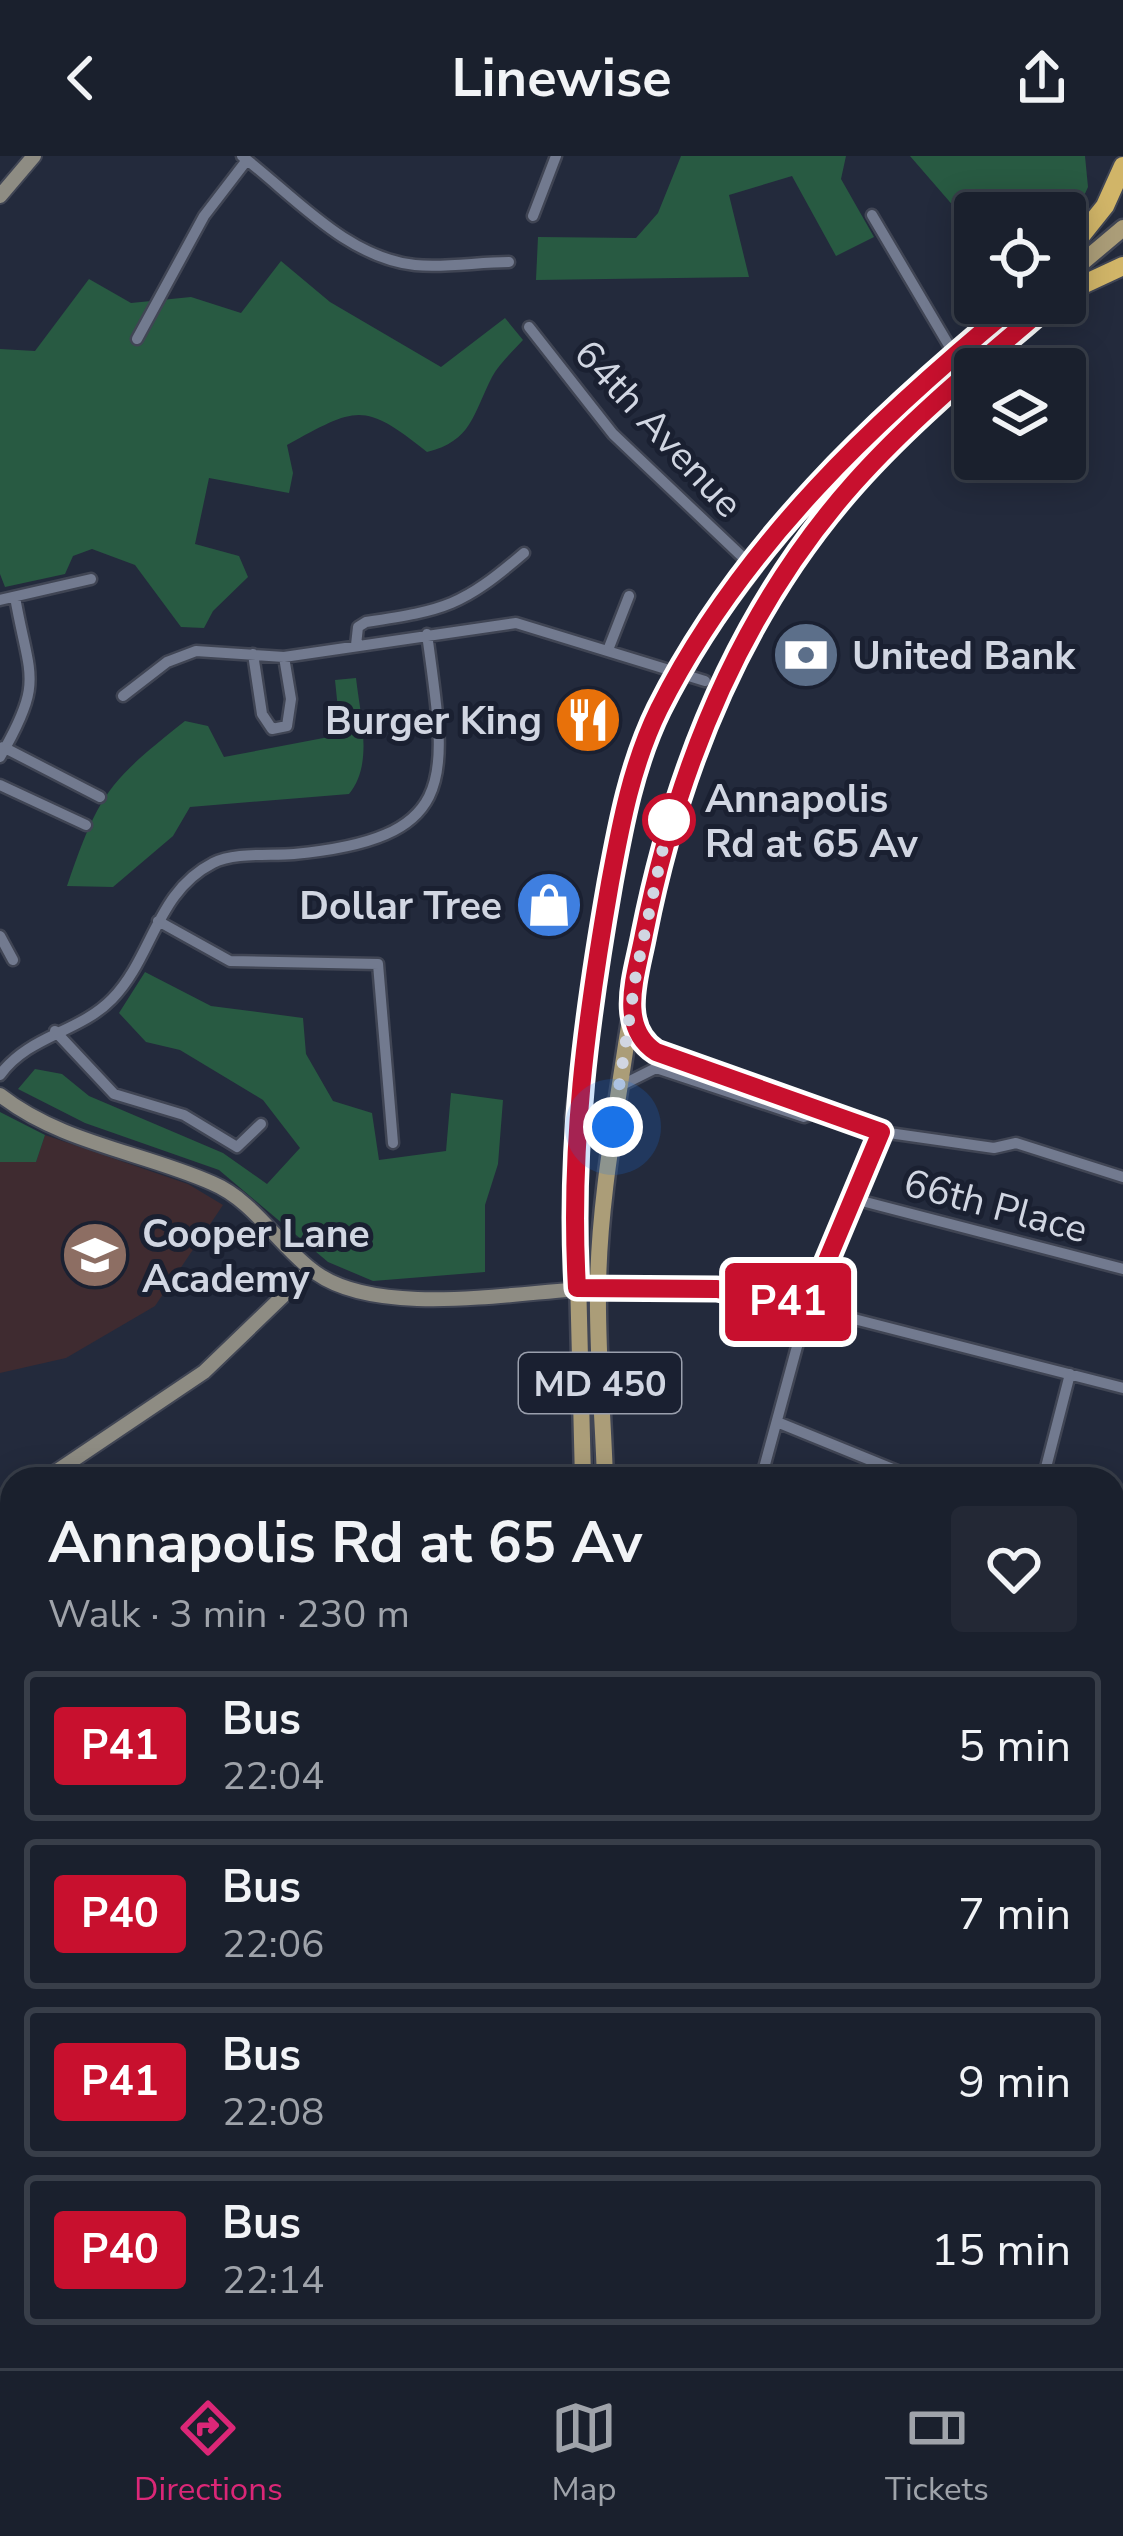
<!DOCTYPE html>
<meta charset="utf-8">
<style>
body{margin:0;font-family:"Nunito Sans",sans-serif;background:#232835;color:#f1f3f6;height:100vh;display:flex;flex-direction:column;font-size:45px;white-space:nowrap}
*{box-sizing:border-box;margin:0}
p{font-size:39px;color:#9fa3aa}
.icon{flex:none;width:66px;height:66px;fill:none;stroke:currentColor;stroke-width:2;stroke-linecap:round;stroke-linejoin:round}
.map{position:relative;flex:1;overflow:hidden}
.drawer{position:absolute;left:0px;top:1311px;width:1125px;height:903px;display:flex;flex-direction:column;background:#1a202d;border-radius:36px 36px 0 0;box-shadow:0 6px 30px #0003,0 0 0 3px #383e49}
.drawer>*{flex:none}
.badge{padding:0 24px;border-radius:9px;font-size:42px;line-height:78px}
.buttons{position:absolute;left:954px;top:36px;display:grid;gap:24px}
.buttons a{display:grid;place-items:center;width:132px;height:132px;border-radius:12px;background:#1a202d;box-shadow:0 6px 30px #0003,0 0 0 3px #383e49;font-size:60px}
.you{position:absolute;width:60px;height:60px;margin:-30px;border:9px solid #fff;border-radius:50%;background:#1a73e8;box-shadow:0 0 0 18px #1a73e833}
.map>.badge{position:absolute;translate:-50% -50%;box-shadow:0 0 0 6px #fff}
.round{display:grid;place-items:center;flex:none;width:126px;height:126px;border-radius:12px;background:#232835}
.head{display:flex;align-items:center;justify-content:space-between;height:204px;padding:0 48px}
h1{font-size:57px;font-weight:700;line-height:90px}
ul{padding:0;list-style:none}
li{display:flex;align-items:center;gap:36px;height:150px;margin:0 24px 18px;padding:0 24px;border:6px solid #383e49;border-radius:12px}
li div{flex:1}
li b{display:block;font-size:45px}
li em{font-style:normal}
li .badge{min-width:132px;font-weight:700;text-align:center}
header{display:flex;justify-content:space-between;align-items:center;height:156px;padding:0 48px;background:#1a202d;font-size:54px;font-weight:700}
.tabs{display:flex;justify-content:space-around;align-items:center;height:168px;border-top:3px solid #383e49;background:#1a202d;font-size:33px;color:#9fa3aa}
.tabs a{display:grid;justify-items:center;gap:6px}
.tabs .current{color:#db2777}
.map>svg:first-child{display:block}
</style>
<header><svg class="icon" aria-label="back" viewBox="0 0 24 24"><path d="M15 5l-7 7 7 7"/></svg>Linewise<svg class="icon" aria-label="share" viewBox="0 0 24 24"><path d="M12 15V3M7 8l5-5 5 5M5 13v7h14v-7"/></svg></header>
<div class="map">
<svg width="1123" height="2212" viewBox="0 0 1123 2212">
<rect width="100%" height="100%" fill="#232a3c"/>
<!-- education -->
<path fill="#3f2b30" d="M 45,979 L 188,1028 L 223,1049 L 155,1150 L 66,1202 L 0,1217 L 0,1006 L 36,1006 Z"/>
<!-- green -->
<path fill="#285a42" d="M 681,0 L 846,0 L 841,23 L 874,81 L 836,100 L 792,20 L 729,39 L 749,121 L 536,124 L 538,81 L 636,82 L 658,57 Z
M 910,0 L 1085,0 L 1088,31 L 1065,82 L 1065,57 L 975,57 L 975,75 Z
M 281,105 L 330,146 L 441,211 L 505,162 L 523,184 C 513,195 499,208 492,221 C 473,258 472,285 427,296 C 363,245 357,251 287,289 L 293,317 L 289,337 L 209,322 L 195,388 L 239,400 L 248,421 L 213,455 L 204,472 L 181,471 L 135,409 L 92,393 L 73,400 L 65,418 L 5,431 L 0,418 L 0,193 L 35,195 L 89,123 L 131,147 L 191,141 L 241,157 Z
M 356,522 C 360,559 374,608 349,638 L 190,651 L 173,680 L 113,731 L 67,730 C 99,637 108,626 185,565 L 208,570 L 224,601 L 334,580 L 340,573 L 335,524 Z
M 145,816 L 211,850 L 303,862 L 306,898 L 333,945 L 372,957 L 379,1004 L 446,995 L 451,937 L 503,944 L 498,1008 L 485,1049 L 485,1116 L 373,1125 L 328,1106 L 219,1014 L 85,967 L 18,933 L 35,913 L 62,918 L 89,940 L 223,997 L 267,1028 L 300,992 L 263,944 L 180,894 L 146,886 L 119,857 Z
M 0,956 L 45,979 L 36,1006 L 0,1006 Z
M 0,1698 L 12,1704 L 12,1916 L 0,1916 Z
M 1123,2174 L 1123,2212 L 916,2212 L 913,2202 L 1113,2202 L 1113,2177 Z"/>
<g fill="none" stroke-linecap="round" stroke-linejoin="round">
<!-- street casing -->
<g stroke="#404554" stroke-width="15">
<path id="street" d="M 242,0 C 294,40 347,102 415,109 C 446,112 478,106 509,106
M 872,59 L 967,220
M 533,60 L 556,0
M 529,171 L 613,278 L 751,409
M 137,183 L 204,60 L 247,4
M 0,444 L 91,423
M 356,489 L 358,471 L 366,466 C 446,454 462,450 524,397
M 608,494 L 629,440
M 253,498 L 262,558 L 272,573 L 287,570 L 291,543 L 284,501
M 123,540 L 167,506 L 196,495 L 284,501 L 516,467 L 705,525
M 3,591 L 100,641
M 0,601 C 45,524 29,522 15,441
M 0,629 L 86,669
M 158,765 L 230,805 L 378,808 L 393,987
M 0,780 L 13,804
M 632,862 L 641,883 L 656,896 L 882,976 L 994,992 L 1016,987 L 1123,1021
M 55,875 L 114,938 L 184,959 L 237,991 L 261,968
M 0,919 C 29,879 79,877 112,843 C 153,801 156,736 213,707 C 234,696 270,700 294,698 C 464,682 446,620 427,478
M 620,930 L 656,912 L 804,961 L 818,955
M 854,1043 L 1123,1113
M 598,1132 L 717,1133 L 780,1144 L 1123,1232
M 777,1266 L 917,1323
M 761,1323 L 808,1150 L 882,976
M 1043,1323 L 1070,1218
M 1113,1357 L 1123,1355
M 0,1443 L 12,1457
M 1113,1468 L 1123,1466
M 1113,1585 L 1123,1583
M 1113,1724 L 1123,1721
M 1113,1835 L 1123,1867
M 0,2069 L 12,2071
M 1113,2142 L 1123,2140
M 0,2190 L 0,2199
M 357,2202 L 359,2212
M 380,2202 L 412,2212
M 805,2202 L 834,2212
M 111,2212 L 112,2202"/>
</g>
<!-- secondary casing -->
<g stroke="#404554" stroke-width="18">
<path id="secondary" d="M 0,40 L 34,0
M 0,939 C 61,987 142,996 212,1027 C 255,1045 279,1091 316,1117 C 381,1163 520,1135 598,1132
M 45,1323 L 204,1216 L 311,1113
M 0,1352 L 12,1345
M 1113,2176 L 1123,2174
M 862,2212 L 887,2202"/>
</g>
<!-- primary casing -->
<g stroke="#404554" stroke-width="21">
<path id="primary" d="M 1065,121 L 1123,72
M 583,1323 L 574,961 L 616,690 L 644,588 L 695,489 L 788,365 L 887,259 L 1017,147
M 605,1323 C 603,1259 597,1196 598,1132 C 599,1050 614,969 626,889 C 657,693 696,528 821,367 C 887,283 970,216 1050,147
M 269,2212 L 275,2202
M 294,2212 L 300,2202"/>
</g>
<!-- highway casing -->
<g stroke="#404554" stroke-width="22">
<path id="highway" d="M 1065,100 L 1105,50 L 1123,10
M 1065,137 L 1123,110"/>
</g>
<!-- street -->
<use href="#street" stroke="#727a8f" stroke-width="10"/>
<!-- secondary -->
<use href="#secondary" stroke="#8e8c83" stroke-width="14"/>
<!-- primary -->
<use href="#primary" stroke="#ab9d78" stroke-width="16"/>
<!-- highway -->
<use href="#highway" stroke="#d1b568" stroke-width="18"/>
</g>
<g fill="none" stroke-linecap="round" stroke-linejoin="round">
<!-- line casing -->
<g stroke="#fff" stroke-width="27">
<path id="line" d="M 1017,147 C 878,262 741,389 659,553 C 632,608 621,667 610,727 C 586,864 569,993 577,1132 L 717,1133 L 808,1150 L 881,976 L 656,896 C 616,870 637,817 644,778 C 677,612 741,454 854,327 C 913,261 983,204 1050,147"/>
</g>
<!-- line -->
<use href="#line" stroke="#c8102e" stroke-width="18"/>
<!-- walk -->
<path stroke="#d1d6e2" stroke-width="12" stroke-dasharray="0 21.6" d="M 613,971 L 636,818 L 669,664"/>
</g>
<!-- icons -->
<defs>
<g id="bank-disc" transform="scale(3.45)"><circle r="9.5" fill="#5c6f8a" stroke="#1a2031"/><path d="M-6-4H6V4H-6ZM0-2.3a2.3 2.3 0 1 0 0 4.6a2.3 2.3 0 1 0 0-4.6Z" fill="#fff"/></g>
<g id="restaurant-disc" transform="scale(3.45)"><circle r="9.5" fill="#e8710a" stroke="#1a2031"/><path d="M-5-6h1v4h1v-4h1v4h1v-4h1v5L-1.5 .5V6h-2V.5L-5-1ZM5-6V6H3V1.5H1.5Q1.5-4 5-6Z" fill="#fff"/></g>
<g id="shop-disc" transform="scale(3.45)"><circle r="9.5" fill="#3f7fe0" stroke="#1a2031"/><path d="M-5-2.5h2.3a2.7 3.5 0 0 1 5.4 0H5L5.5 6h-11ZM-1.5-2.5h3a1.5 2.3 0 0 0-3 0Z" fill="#fff"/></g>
<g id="school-disc" transform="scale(3.45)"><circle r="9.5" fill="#8d6e63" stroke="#1a2031"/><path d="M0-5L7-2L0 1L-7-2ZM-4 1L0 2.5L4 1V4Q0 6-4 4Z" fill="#fff"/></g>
</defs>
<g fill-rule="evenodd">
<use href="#bank-disc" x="806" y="499"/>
<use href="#restaurant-disc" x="588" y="564"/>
<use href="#shop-disc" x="549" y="749"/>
<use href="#school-disc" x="95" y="1099"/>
</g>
<!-- markers -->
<circle fill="#fff" stroke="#c8102e" stroke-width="6" cx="669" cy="664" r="24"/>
<g text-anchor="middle" stroke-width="10" stroke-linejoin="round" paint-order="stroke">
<!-- shield labels -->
<rect fill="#1a2031" stroke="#9a9fad" stroke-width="3" x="519" y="1197" width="162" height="60" rx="9"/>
<g font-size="36" font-weight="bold" fill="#d1d6e2">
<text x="600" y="1240">MD 450</text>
</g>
<!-- street labels -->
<g font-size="39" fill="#d1d6e2" stroke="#1a2031">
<text transform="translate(659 272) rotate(47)" y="14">64th Avenue</text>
<text transform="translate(996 1049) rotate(15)" y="14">66th Place</text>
</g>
<!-- poi labels -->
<g font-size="39" font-weight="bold" fill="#d1d6e2" stroke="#1a2031" text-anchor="start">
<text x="852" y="513">United Bank</text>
<text x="542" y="578" text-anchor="end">Burger King</text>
<text x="502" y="763" text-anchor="end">Dollar Tree</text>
<text x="142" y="1091">Cooper Lane<tspan x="142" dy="45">Academy</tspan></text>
</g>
<!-- stop labels -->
<g font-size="39" font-weight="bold" fill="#d1d6e2" stroke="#1a2031" text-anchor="start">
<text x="705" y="656">Annapolis<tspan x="705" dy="45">Rd at 65 Av</tspan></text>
</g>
</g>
</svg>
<div class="buttons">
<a><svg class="icon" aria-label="locate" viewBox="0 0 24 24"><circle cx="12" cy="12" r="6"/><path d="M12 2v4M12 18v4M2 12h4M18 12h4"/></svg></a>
<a><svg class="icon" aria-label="layers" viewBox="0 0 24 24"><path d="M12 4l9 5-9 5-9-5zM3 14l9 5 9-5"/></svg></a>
</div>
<div class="you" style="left:613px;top:971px"></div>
<b class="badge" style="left:788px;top:1146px;background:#c8102e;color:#fff">P41</b>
<section class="drawer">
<div class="head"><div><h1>Annapolis Rd at 65 Av</h1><p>Walk · 3 min · 230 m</p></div><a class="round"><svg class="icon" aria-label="heart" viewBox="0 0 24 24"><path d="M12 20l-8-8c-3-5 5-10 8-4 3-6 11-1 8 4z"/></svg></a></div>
<ul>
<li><span class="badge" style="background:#c8102e;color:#fff">P41</span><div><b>Bus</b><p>22:04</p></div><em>5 min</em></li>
<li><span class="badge" style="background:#c8102e;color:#fff">P40</span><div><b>Bus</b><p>22:06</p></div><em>7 min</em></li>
<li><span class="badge" style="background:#c8102e;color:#fff">P41</span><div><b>Bus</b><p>22:08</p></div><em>9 min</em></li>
<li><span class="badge" style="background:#c8102e;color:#fff">P40</span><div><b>Bus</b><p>22:14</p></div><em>15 min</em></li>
</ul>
</section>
</div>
<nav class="tabs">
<a class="current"><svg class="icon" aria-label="directions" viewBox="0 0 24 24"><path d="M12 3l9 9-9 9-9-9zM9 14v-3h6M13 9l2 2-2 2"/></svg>Directions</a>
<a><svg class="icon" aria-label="map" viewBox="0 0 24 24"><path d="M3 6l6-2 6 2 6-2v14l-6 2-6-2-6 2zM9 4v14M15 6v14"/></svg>Map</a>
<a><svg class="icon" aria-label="tickets" viewBox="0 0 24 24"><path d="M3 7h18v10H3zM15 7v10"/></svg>Tickets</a>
</nav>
